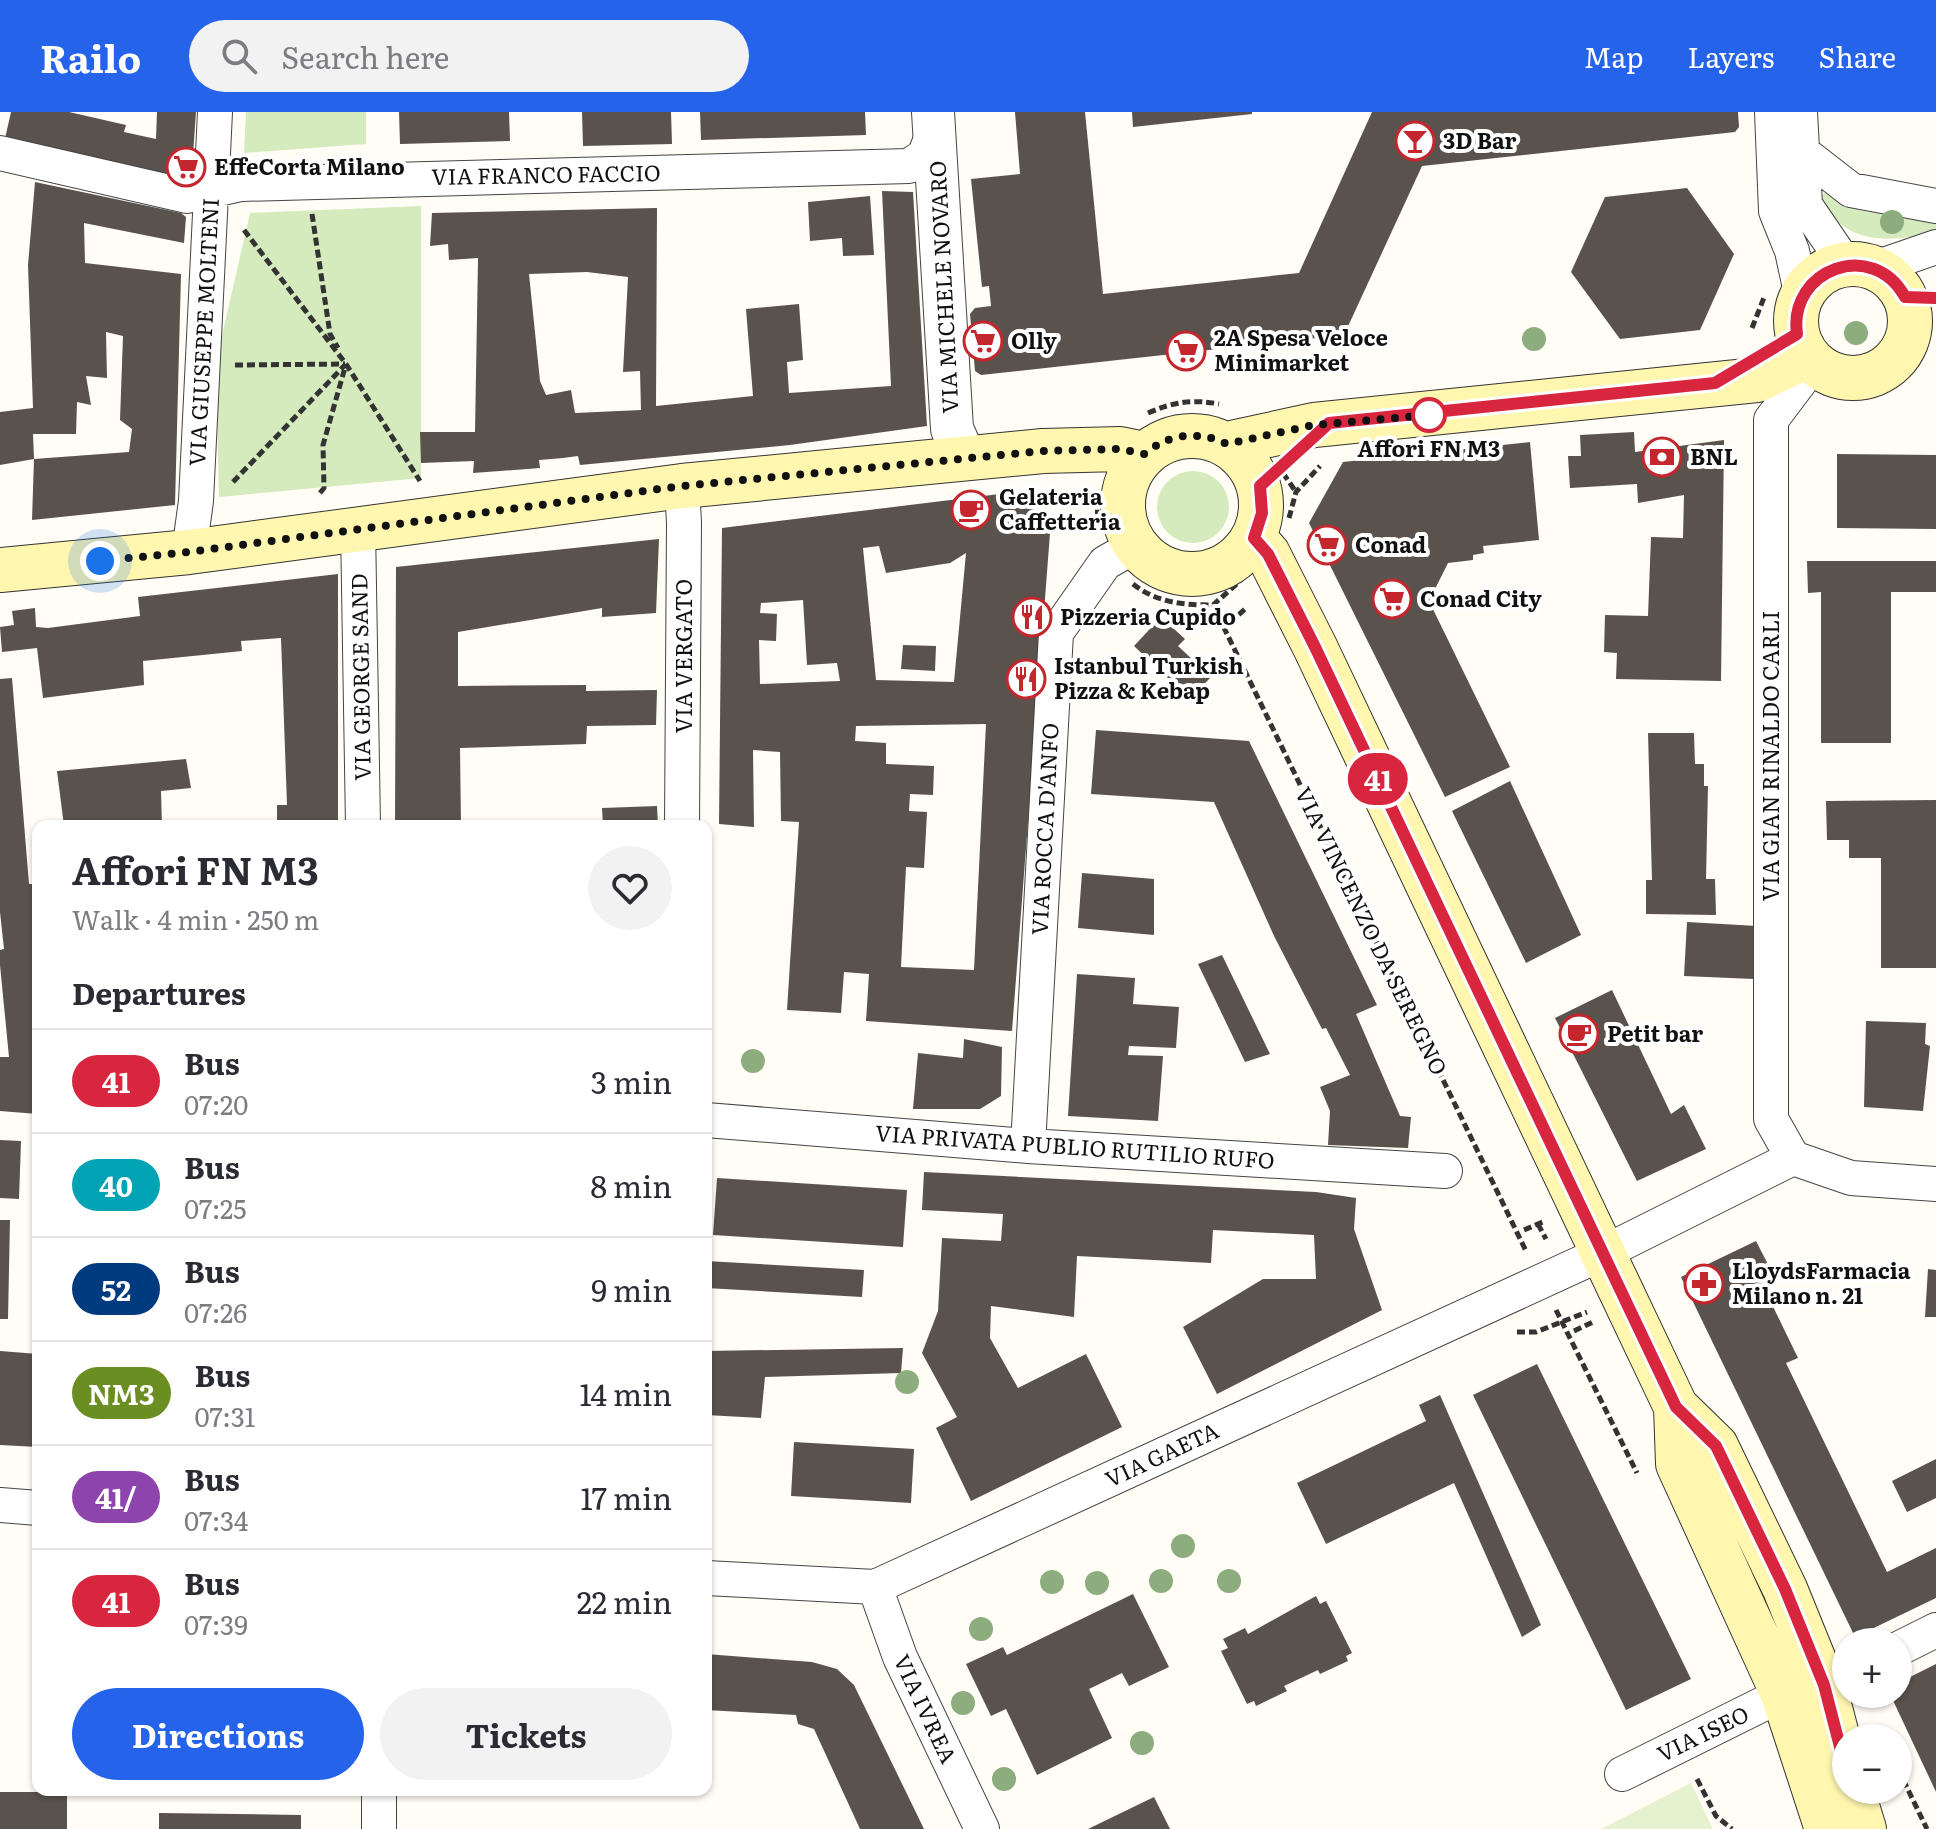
<!DOCTYPE html>
<meta charset="utf-8">
<style>
body{margin:0;font-family:Literata,serif;background:#f2f2f3;color:#2b2b33;height:100vh;display:flex;flex-direction:column;font-size:30px;white-space:nowrap}
*{box-sizing:border-box;margin:0}
p{font-size:26px;color:#7c7c81}
.icon{flex:none;width:44px;height:44px;fill:none;stroke:currentColor;stroke-width:2;stroke-linecap:round;stroke-linejoin:round}
.map{position:relative;flex:1;overflow:hidden}
.panel{position:absolute;left:32px;top:708px;width:680px;height:976px;display:flex;flex-direction:column;background:#fff;border-radius:16px;box-shadow:0 2px 6px #0004}
.panel>*{flex:none}
.badge{padding:0 16px;border-radius:26px;font-size:28px;line-height:52px}
.controls{position:absolute;left:1832px;top:1516px;display:grid;gap:16px}
.controls a{display:grid;place-items:center;width:80px;height:80px;border-radius:50%;background:#fff;box-shadow:0 2px 6px #0004;font-size:40px}
.you{position:absolute;width:40px;height:40px;margin:-20px;border:6px solid #fff;border-radius:50%;background:#1a73e8;box-shadow:0 0 0 12px #1a73e833}
.map>.badge{position:absolute;translate:-50% -50%;box-shadow:0 0 0 4px #fff}
h2{padding:0 40px;font-size:30px;line-height:72px}
.round{display:grid;place-items:center;flex:none;width:84px;height:84px;border-radius:42px;background:#f2f2f3}
.head{display:flex;align-items:center;justify-content:space-between;height:136px;padding:0 40px}
h1{font-size:38px;font-weight:700;line-height:60px}
.action{display:flex;gap:16px;margin-top:auto;padding:16px 40px}
.action a{flex:1;height:92px;border-radius:48px;background:#2563eb;color:#fff;font-size:32px;font-weight:700;line-height:92px;text-align:center}
.action a+a{background:#f2f2f3;color:#2b2b33}
ul{padding:0;list-style:none}
li{display:flex;align-items:center;gap:24px;height:104px;padding:0 40px;border-top:2px solid #e1e1e2}
li div{flex:1}
li b{display:block;font-size:30px}
li em{font-style:normal}
li .badge{min-width:88px;font-weight:700;text-align:center}
header{display:flex;align-items:center;gap:48px;box-sizing:border-box;height:112px;padding:0 40px;background:#2563eb;color:#fff}
header strong{font-size:38px}
nav{display:flex;gap:44px;margin-inline-start:auto;font-size:28px}
.search{width:560px;height:72px;background:#f2f2f3;display:flex;align-items:center;gap:20px;box-sizing:border-box;padding:0 28px;border-radius:44px;color:#7c7c81;font-size:30px}
.map>svg:first-child{display:block}
</style>
<header>
<strong>Railo</strong>
<div class="search"><svg class="icon" aria-label="search" viewBox="0 0 24 24"><circle cx="10" cy="10" r="6"/><path d="M15 15l6 6"/></svg>Search here</div>
<nav><a>Map</a><a>Layers</a><a>Share</a></nav>
</header>
<div class="map">
<svg width="1936" height="1717" viewBox="0 0 1936 1717">
<rect width="100%" height="100%" fill="#fffdf5"/>
<!-- green -->
<path fill="#d5ebbd" d="M 246,0 L 366,0 L 366,32 L 244,41 Z
M 1825,81 L 1842,93 L 1868,100 L 1936,109 L 1936,120 C 1890,131 1840,134 1821,83 Z
M 421,94 L 421,366 L 219,385 L 216,250 L 250,101 Z
M1157 395a36 36 0 1 1 72 0a36 36 0 1 1-72 0Z"/>
<!-- pitch -->
<path fill="#e6f2cf" d="M 1691,1671 L 1713,1717 L 1601,1717 Z"/>
<!-- building -->
<path fill="#5a524d" fill-rule="evenodd" d="M 11,0 L 69,0 L 126,13 L 124,20 L 156,27 L 157,0 L 196,0 L 191,71 L 4,31 Z
M 399,0 L 509,0 L 510,29 L 400,32 Z
M 582,0 L 671,0 L 672,32 L 583,34 Z
M 700,0 L 865,0 L 866,23 L 701,28 Z
M 1015,0 L 1085,0 L 1103,182 L 1299,161 L 1372,0 L 1738,0 L 1739,15 L 1735,20 L 1422,54 L 1344,223 L 981,263 L 975,259 L 970,202 L 975,196 L 991,194 L 989,174 L 982,175 L 971,67 L 1020,62 Z
M 1132,0 L 1252,0 L 1252,2 L 1133,15 Z
M 35,70 L 181,101 L 186,105 L 184,131 L 84,111 L 85,151 L 181,162 L 175,393 L 32,408 L 34,347 L 129,340 L 132,317 L 120,308 L 123,224 L 106,220 L 107,266 L 86,264 L 91,293 L 77,290 L 76,322 L 33,322 L 34,347 L 0,353 L 0,300 L 33,296 L 28,153 Z
M 1687,76 L 1734,142 L 1700,218 L 1620,227 L 1571,160 L 1605,85 Z
M 882,79 L 913,80 L 927,314 L 790,333 L 580,353 L 578,344 L 563,346 L 539,348 L 540,356 L 473,361 L 474,349 L 421,351 L 420,320 L 475,320 L 478,146 L 449,148 L 448,132 L 430,134 L 432,101 L 657,96 L 656,294 L 753,284 L 746,197 L 799,192 L 803,248 L 787,250 L 789,281 L 891,274 ZM 587,160 L 628,165 L 623,260 L 640,259 L 641,298 L 575,301 L 571,278 L 546,283 L 540,269 L 529,162 Z
M 870,84 L 874,143 L 843,144 L 842,126 L 810,129 L 808,90 Z
M 1634,320 L 1635,340 L 1724,328 L 1721,569 L 1616,567 L 1617,541 L 1604,540 L 1605,503 L 1648,504 L 1651,425 L 1683,426 L 1684,383 L 1638,391 L 1637,372 L 1570,376 L 1568,344 L 1581,344 L 1580,323 Z
M 1530,330 L 1539,428 L 1483,434 L 1484,441 L 1473,443 L 1473,448 L 1448,451 L 1429,489 L 1510,655 L 1445,685 L 1309,411 L 1343,350 Z
M 1837,342 L 1936,343 L 1936,417 L 1837,416 Z
M 1032,378 L 1037,407 L 1051,408 L 1012,919 L 866,909 L 869,862 L 844,860 L 841,901 L 787,898 L 799,710 L 781,709 L 780,640 L 753,638 L 754,715 L 719,712 L 722,416 ZM 879,434 L 886,461 L 950,451 L 966,441 L 954,570 L 876,568 L 863,436 ZM 803,488 L 807,553 L 837,551 L 840,569 L 760,572 L 759,528 L 776,529 L 777,502 L 760,501 L 761,491 ZM 986,612 L 974,858 L 901,855 L 906,755 L 924,756 L 927,700 L 909,699 L 910,682 L 933,683 L 934,654 L 886,652 L 886,631 L 855,629 L 856,614 Z
M 659,427 L 656,501 L 602,505 L 602,496 L 458,520 L 458,574 L 586,573 L 586,579 L 657,578 L 656,613 L 587,614 L 586,632 L 460,636 L 461,714 L 395,714 L 396,455 Z
M 1807,449 L 1936,449 L 1936,480 L 1891,480 L 1891,631 L 1821,631 L 1821,480 L 1808,481 Z
M 338,462 L 338,714 L 277,714 L 277,693 L 287,693 L 281,526 L 241,529 L 242,539 L 143,549 L 144,573 L 43,586 L 37,536 L 2,540 L 0,515 L 14,513 L 12,499 L 35,496 L 36,515 L 48,516 L 140,504 L 138,485 Z
M 1161,505 L 1185,527 L 1178,534 L 1211,565 L 1190,587 L 1134,534 Z
M 903,533 L 936,534 L 935,559 L 901,557 Z
M 12,566 L 29,772 L 38,772 L 38,1002 L 0,999 L 0,945 L 9,945 L 0,853 L 0,838 L 4,837 L 0,800 L 0,567 Z
M 1096,618 L 1249,629 L 1377,893 L 1356,902 L 1400,1004 L 1411,1005 L 1408,1036 L 1328,1033 L 1330,999 L 1320,975 L 1350,963 L 1326,916 L 1322,917 L 1274,824 L 1214,690 L 1091,682 Z
M 1648,621 L 1694,621 L 1695,652 L 1704,652 L 1704,674 L 1708,674 L 1706,767 L 1715,767 L 1716,803 L 1646,802 L 1646,768 L 1652,768 Z
M 186,647 L 191,676 L 161,679 L 162,714 L 64,714 L 57,659 Z
M 1510,669 L 1581,823 L 1526,851 L 1452,699 Z
M 1936,688 L 1936,856 L 1881,856 L 1881,746 L 1849,746 L 1849,728 L 1827,728 L 1826,689 Z
M 657,694 L 658,714 L 603,714 L 602,696 Z
M 1082,761 L 1154,767 L 1154,823 L 1078,816 Z
M 1687,810 L 1757,814 L 1754,867 L 1684,864 Z
M 1222,843 L 1270,942 L 1245,950 L 1198,852 Z
M 1077,862 L 1135,866 L 1133,892 L 1179,895 L 1176,936 L 1129,934 L 1128,943 L 1163,944 L 1158,1009 L 1068,1004 Z
M 1612,878 L 1671,1002 L 1684,993 L 1706,1037 L 1637,1069 L 1555,906 Z
M 1866,909 L 1926,911 L 1925,932 L 1930,934 L 1923,999 L 1864,995 Z
M 964,927 L 1002,935 L 1001,984 L 980,997 L 913,997 L 918,941 L 963,946 Z
M 0,1028 L 21,1029 L 19,1087 L 0,1086 Z
M 924,1060 L 1316,1080 L 1356,1086 L 1354,1117 L 1382,1198 L 1217,1282 L 1183,1215 L 1263,1167 L 1316,1167 L 1314,1123 L 1213,1118 L 1211,1151 L 1077,1144 L 1074,1205 L 991,1194 L 990,1226 L 1018,1276 L 1086,1242 L 1122,1315 L 971,1389 L 936,1316 L 957,1305 L 922,1241 L 938,1199 L 942,1126 L 1001,1129 L 1003,1102 L 922,1098 Z
M 717,1066 L 907,1078 L 903,1135 L 713,1123 Z
M 0,1108 L 10,1108 L 8,1207 L 0,1207 Z
M 1756,1129 L 1776,1168 L 1763,1174 L 1798,1246 L 1786,1251 L 1887,1460 L 1936,1436 L 1936,1486 L 1855,1525 L 1681,1165 Z
M 706,1149 L 864,1158 L 862,1185 L 706,1176 Z
M 1928,1157 L 1936,1158 L 1936,1205 L 1925,1205 Z
M 903,1236 L 901,1261 L 765,1265 L 761,1306 L 706,1303 L 706,1239 Z
M 0,1239 L 38,1242 L 38,1335 L 0,1333 Z
M 1537,1252 L 1691,1567 L 1626,1598 L 1473,1283 Z
M 1440,1283 L 1541,1513 L 1522,1525 L 1454,1371 L 1326,1432 L 1297,1371 L 1426,1309 L 1419,1293 Z
M 794,1330 L 914,1337 L 911,1391 L 791,1384 Z
M 1936,1347 L 1936,1386 L 1907,1400 L 1892,1369 Z
M 1133,1482 L 1169,1555 L 1129,1574 L 1122,1561 L 1089,1577 L 1112,1626 L 1037,1663 L 1006,1597 L 991,1604 L 966,1552 L 1003,1535 L 1007,1543 Z
M 1316,1484 L 1320,1492 L 1326,1489 L 1352,1541 L 1346,1544 L 1348,1549 L 1320,1562 L 1318,1558 L 1284,1574 L 1287,1579 L 1256,1594 L 1254,1589 L 1247,1592 L 1221,1539 L 1228,1536 L 1223,1527 L 1245,1516 L 1248,1522 Z
M 706,1542 L 812,1550 L 837,1557 L 854,1573 L 924,1717 L 860,1717 L 814,1617 L 798,1612 L 796,1603 L 706,1598 Z
M 1936,1552 L 1936,1680 L 1890,1582 L 1898,1582 L 1898,1571 Z
M 0,1680 L 67,1680 L 67,1717 L 0,1717 Z
M 1154,1685 L 1170,1717 L 1088,1717 Z
M 159,1701 L 301,1703 L 301,1717 L 159,1717 Z"/>
<g fill="none" stroke-linecap="round" stroke-linejoin="round">
<!-- minor casing -->
<g stroke="#444" stroke-width="36">
<path id="minor" d="M 1772,0 L 1776,99 L 1792,139 L 1802,185
M 1800,0 L 1805,93 L 1846,153
M 1802,40 L 1851,78 L 1936,94
M 0,41 L 187,84 L 241,72 L 909,54 L 924,44 L 934,20
M 1875,156 L 1936,135
M 1814,251 L 1771,308 L 1771,1007 L 1793,1046 L 1851,1066 L 1936,1072
M 682,374 L 684,411 L 682,714
M 358,415 L 363,714
M 189,440 L 196,389 L 215,0
M 706,1008 L 1028,1034 L 1445,1059
M 1028,1034 L 1056,521 L 1105,451 L 1135,434
M 0,1393 L 38,1396
M 706,1466 L 875,1475 L 1603,1141 L 1793,1046
M 875,1475 L 900,1545 L 982,1717
M 1898,1537 L 1936,1518
M 1622,1662 L 1783,1582
M 379,1717 L 379,1678"/>
</g>
<!-- tertiary casing -->
<g stroke="#444" stroke-width="44">
<path id="tertiary" d="M 933,0 L 952,317 L 965,346"/>
</g>
<!-- secondary casing -->
<g stroke="#333" stroke-width="46">
<path id="secondary" d="M1796 209a57 57 0 1 1 114 0a57 57 0 1 1-114 0Z
M1123 393a69 69 0 1 1 138 0a69 69 0 1 1-138 0Z
M 1227,332 L 1314,313 L 1757,268 L 1807,244
M 1254,426 L 1268,442 L 1315,535 L 1676,1295 L 1716,1334 L 1785,1477 L 1824,1573 L 1846,1658
M 0,458 L 189,440 L 682,374 L 1043,339 L 1120,337 L 1144,342
M 1676,1295 L 1678,1352 L 1783,1582 L 1827,1717
M 1852,1678 L 1864,1717"/>
</g>
<!-- path -->
<path stroke="#333" stroke-width="5" stroke-dasharray="8 4" stroke-linecap="butt" d="M 312,102 L 330,222 L 338,236
M 244,118 L 346,252 L 420,369
M 1752,216 L 1765,183
M 235,253 L 345,252
M 1148,301 C 1173,290 1193,287 1219,292
M 1283,361 L 1296,380
M 233,370 L 345,253
M 1087,379 L 1097,386 L 1098,415
M 320,381 L 324,376 L 323,333 L 346,252
M 1289,406 L 1296,380 L 1320,354
M 1133,472 C 1157,491 1184,493 1213,493 L 1240,469
M 1213,493 L 1526,1139
M 1230,511 L 1246,496
M 1538,1112 L 1546,1127
M 1524,1118 L 1545,1109
M 1556,1198 L 1637,1361
M 1574,1219 L 1595,1209
M 1517,1220 L 1536,1220 L 1587,1200
M 1898,1657 L 1927,1717
M 1697,1667 L 1716,1704 L 1732,1717"/>
<!-- minor -->
<use href="#minor" stroke="#fff" stroke-width="34"/>
<!-- tertiary -->
<use href="#tertiary" stroke="#fff" stroke-width="42"/>
<!-- secondary -->
<use href="#secondary" stroke="#fff6b0" stroke-width="44"/>
</g>
<!-- trees -->
<g fill="#8dad7f">
<circle cx="1892" cy="110" r="12"/>
<circle cx="1856" cy="221" r="12"/>
<circle cx="1534" cy="227" r="12"/>
<circle cx="753" cy="949" r="12"/>
<circle cx="907" cy="1270" r="12"/>
<circle cx="1183" cy="1434" r="12"/>
<circle cx="1161" cy="1469" r="12"/>
<circle cx="1229" cy="1469" r="12"/>
<circle cx="1052" cy="1470" r="12"/>
<circle cx="1097" cy="1471" r="12"/>
<circle cx="981" cy="1517" r="12"/>
<circle cx="963" cy="1591" r="12"/>
<circle cx="1142" cy="1631" r="12"/>
<circle cx="1004" cy="1667" r="12"/>
</g>
<g fill="none" stroke-linecap="round" stroke-linejoin="round">
<!-- line casing -->
<g stroke="#fff" stroke-width="18">
<path id="line" d="M 1846,1658 L 1824,1573 L 1785,1477 L 1716,1334 L 1676,1295 L 1315,535 L 1268,442 L 1254,426 L 1262,401 L 1260,374 L 1329,311 L 1715,271 L 1797,222 C 1788,157 1873,126 1905,185 L 1936,186"/>
</g>
<!-- line -->
<use href="#line" stroke="#d7263d" stroke-width="12"/>
<!-- walk -->
<path stroke="#111" stroke-width="8" stroke-dasharray="0 14.4" d="M 100,449 L 189,440 L 682,374 L 1043,339 L 1120,337 L 1144,342 L 1163,329 L 1184,324 L 1206,324 L 1227,332 L 1314,313 L 1429,303"/>
</g>
<!-- icons -->
<defs>
<g id="bar-ring" transform="scale(2)"><circle r="9.5" fill="#fff" stroke="#c4262e" stroke-width="1.5"/><path d="M-6-5H6L.8 .8V4.5H3.5V6h-7V4.5H-.8V.8Z" fill="#c4262e"/></g>
<g id="supermarket-ring" transform="scale(2)"><circle r="9.5" fill="#fff" stroke="#c4262e" stroke-width="1.5"/><path d="M-6-5.5h2.5l.6 2H6L4.5 2H-2.5L-4.4-4H-6ZM-1.5 3.2a1.3 1.3 0 1 0 .1 0ZM3 3.2a1.3 1.3 0 1 0 .1 0Z" fill="#c4262e"/></g>
<g id="bank-ring" transform="scale(2)"><circle r="9.5" fill="#fff" stroke="#c4262e" stroke-width="1.5"/><path d="M-6-4H6V4H-6ZM0-2.3a2.3 2.3 0 1 0 0 4.6a2.3 2.3 0 1 0 0-4.6Z" fill="#c4262e"/></g>
<g id="cafe-ring" transform="scale(2)"><circle r="9.5" fill="#fff" stroke="#c4262e" stroke-width="1.5"/><path d="M-5.5-4.5H6V0H3Q3 3.5 0 3.5H-2.5Q-5.5 3.5-5.5 0ZM3-3.2v2h1.7v-2ZM-6 4.5H4V6H-6Z" fill="#c4262e"/></g>
<g id="restaurant-ring" transform="scale(2)"><circle r="9.5" fill="#fff" stroke="#c4262e" stroke-width="1.5"/><path d="M-5-6h1v4h1v-4h1v4h1v-4h1v5L-1.5 .5V6h-2V.5L-5-1ZM5-6V6H3V1.5H1.5Q1.5-4 5-6Z" fill="#c4262e"/></g>
<g id="pharmacy-ring" transform="scale(2)"><circle r="9.5" fill="#fff" stroke="#c4262e" stroke-width="1.5"/><path d="M-2-6h4v4h4v4h-4v4h-4v-4h-4v-4h4Z" fill="#c4262e"/></g>
</defs>
<g fill-rule="evenodd">
<use href="#bar-ring" x="1415" y="29"/>
<use href="#supermarket-ring" x="186" y="55"/>
<use href="#supermarket-ring" x="983" y="229"/>
<use href="#supermarket-ring" x="1186" y="239"/>
<use href="#bank-ring" x="1662" y="345"/>
<use href="#cafe-ring" x="971" y="398"/>
<use href="#supermarket-ring" x="1327" y="433"/>
<use href="#supermarket-ring" x="1392" y="487"/>
<use href="#restaurant-ring" x="1032" y="505"/>
<use href="#restaurant-ring" x="1026" y="567"/>
<use href="#cafe-ring" x="1579" y="922"/>
<use href="#pharmacy-ring" x="1704" y="1172"/>
</g>
<!-- markers -->
<circle fill="#fff" stroke="#d7263d" stroke-width="4" cx="1429" cy="303" r="16"/>
<g text-anchor="middle" stroke-width="8" stroke-linejoin="round" paint-order="stroke">
<!-- poi labels -->
<g font-size="22" font-weight="bold" fill="#111" stroke="#fff" text-anchor="start">
<text x="1443" y="37">3D Bar</text>
<text x="214" y="63">EffeCorta Milano</text>
<text x="1214" y="234">2A Spesa Veloce<tspan x="1214" dy="25">Minimarket</tspan></text>
<text x="1011" y="237">Olly</text>
<text x="1690" y="353">BNL</text>
<text x="999" y="393">Gelateria<tspan x="999" dy="25">Caffetteria</tspan></text>
<text x="1355" y="441">Conad</text>
<text x="1420" y="495">Conad City</text>
<text x="1060" y="513">Pizzeria Cupido</text>
<text x="1054" y="562">Istanbul Turkish<tspan x="1054" dy="25">Pizza &amp; Kebap</tspan></text>
<text x="1607" y="930">Petit bar</text>
<text x="1732" y="1167">LloydsFarmacia<tspan x="1732" dy="25">Milano n. 21</tspan></text>
</g>
<!-- street labels -->
<g font-size="22" fill="#111" stroke="#fff">
<text transform="translate(546 63) rotate(-1)" y="8">VIA FRANCO FACCIO</text>
<text transform="translate(944 175) rotate(-93)" y="8">VIA MICHELE NOVARO</text>
<text transform="translate(204 220) rotate(-87)" y="8">VIA GIUSEPPE MOLTENI</text>
<text transform="translate(684 544) rotate(-90)" y="8">VIA VERGATO</text>
<text transform="translate(361 565) rotate(-91)" y="8">VIA GEORGE SAND</text>
<text transform="translate(1771 644) rotate(-90)" y="8">VIA GIAN RINALDO CARLI</text>
<text transform="translate(1045 717) rotate(-87)" y="8">VIA ROCCA D'ANFO</text>
<text transform="translate(1371 819) rotate(64)" y="8">VIA VINCENZO DA SEREGNO</text>
<text transform="translate(1075 1035) rotate(4)" y="8">VIA PRIVATA PUBLIO RUTILIO RUFO</text>
<text transform="translate(1162 1343) rotate(-25)" y="8">VIA GAETA</text>
<text transform="translate(925 1597) rotate(65)" y="8">VIA IVREA</text>
<text transform="translate(1703 1622) rotate(-26)" y="8">VIA ISEO</text>
</g>
<!-- stop labels -->
<g font-size="22" font-weight="bold" fill="#111" stroke="#fff">
<text x="1429" y="345">Affori FN M3</text>
</g>
</g>
</svg>
<div class="controls">
<a>+</a>
<a>−</a>
</div>
<div class="you" style="left:100px;top:449px"></div>
<b class="badge" style="left:1378px;top:667px;background:#d7263d;color:#fff">41</b>
<section class="panel">
<div class="head"><div><h1>Affori FN M3</h1><p>Walk · 4 min · 250 m</p></div><a class="round"><svg class="icon" aria-label="heart" viewBox="0 0 24 24"><path d="M12 20l-8-8c-3-5 5-10 8-4 3-6 11-1 8 4z"/></svg></a></div>
<h2>Departures</h2>
<ul>
<li><span class="badge" style="background:#d7263d;color:#fff">41</span><div><b>Bus</b><p>07:20</p></div><em>3 min</em></li>
<li><span class="badge" style="background:#00a3b4;color:#fff">40</span><div><b>Bus</b><p>07:25</p></div><em>8 min</em></li>
<li><span class="badge" style="background:#003b80;color:#fff">52</span><div><b>Bus</b><p>07:26</p></div><em>9 min</em></li>
<li><span class="badge" style="background:#6b8e23;color:#fff">NM3</span><div><b>Bus</b><p>07:31</p></div><em>14 min</em></li>
<li><span class="badge" style="background:#8e44ad;color:#fff">41/</span><div><b>Bus</b><p>07:34</p></div><em>17 min</em></li>
<li><span class="badge" style="background:#d7263d;color:#fff">41</span><div><b>Bus</b><p>07:39</p></div><em>22 min</em></li>
</ul>
<div class="action"><a>Directions</a><a>Tickets</a></div>
</section>
</div>
